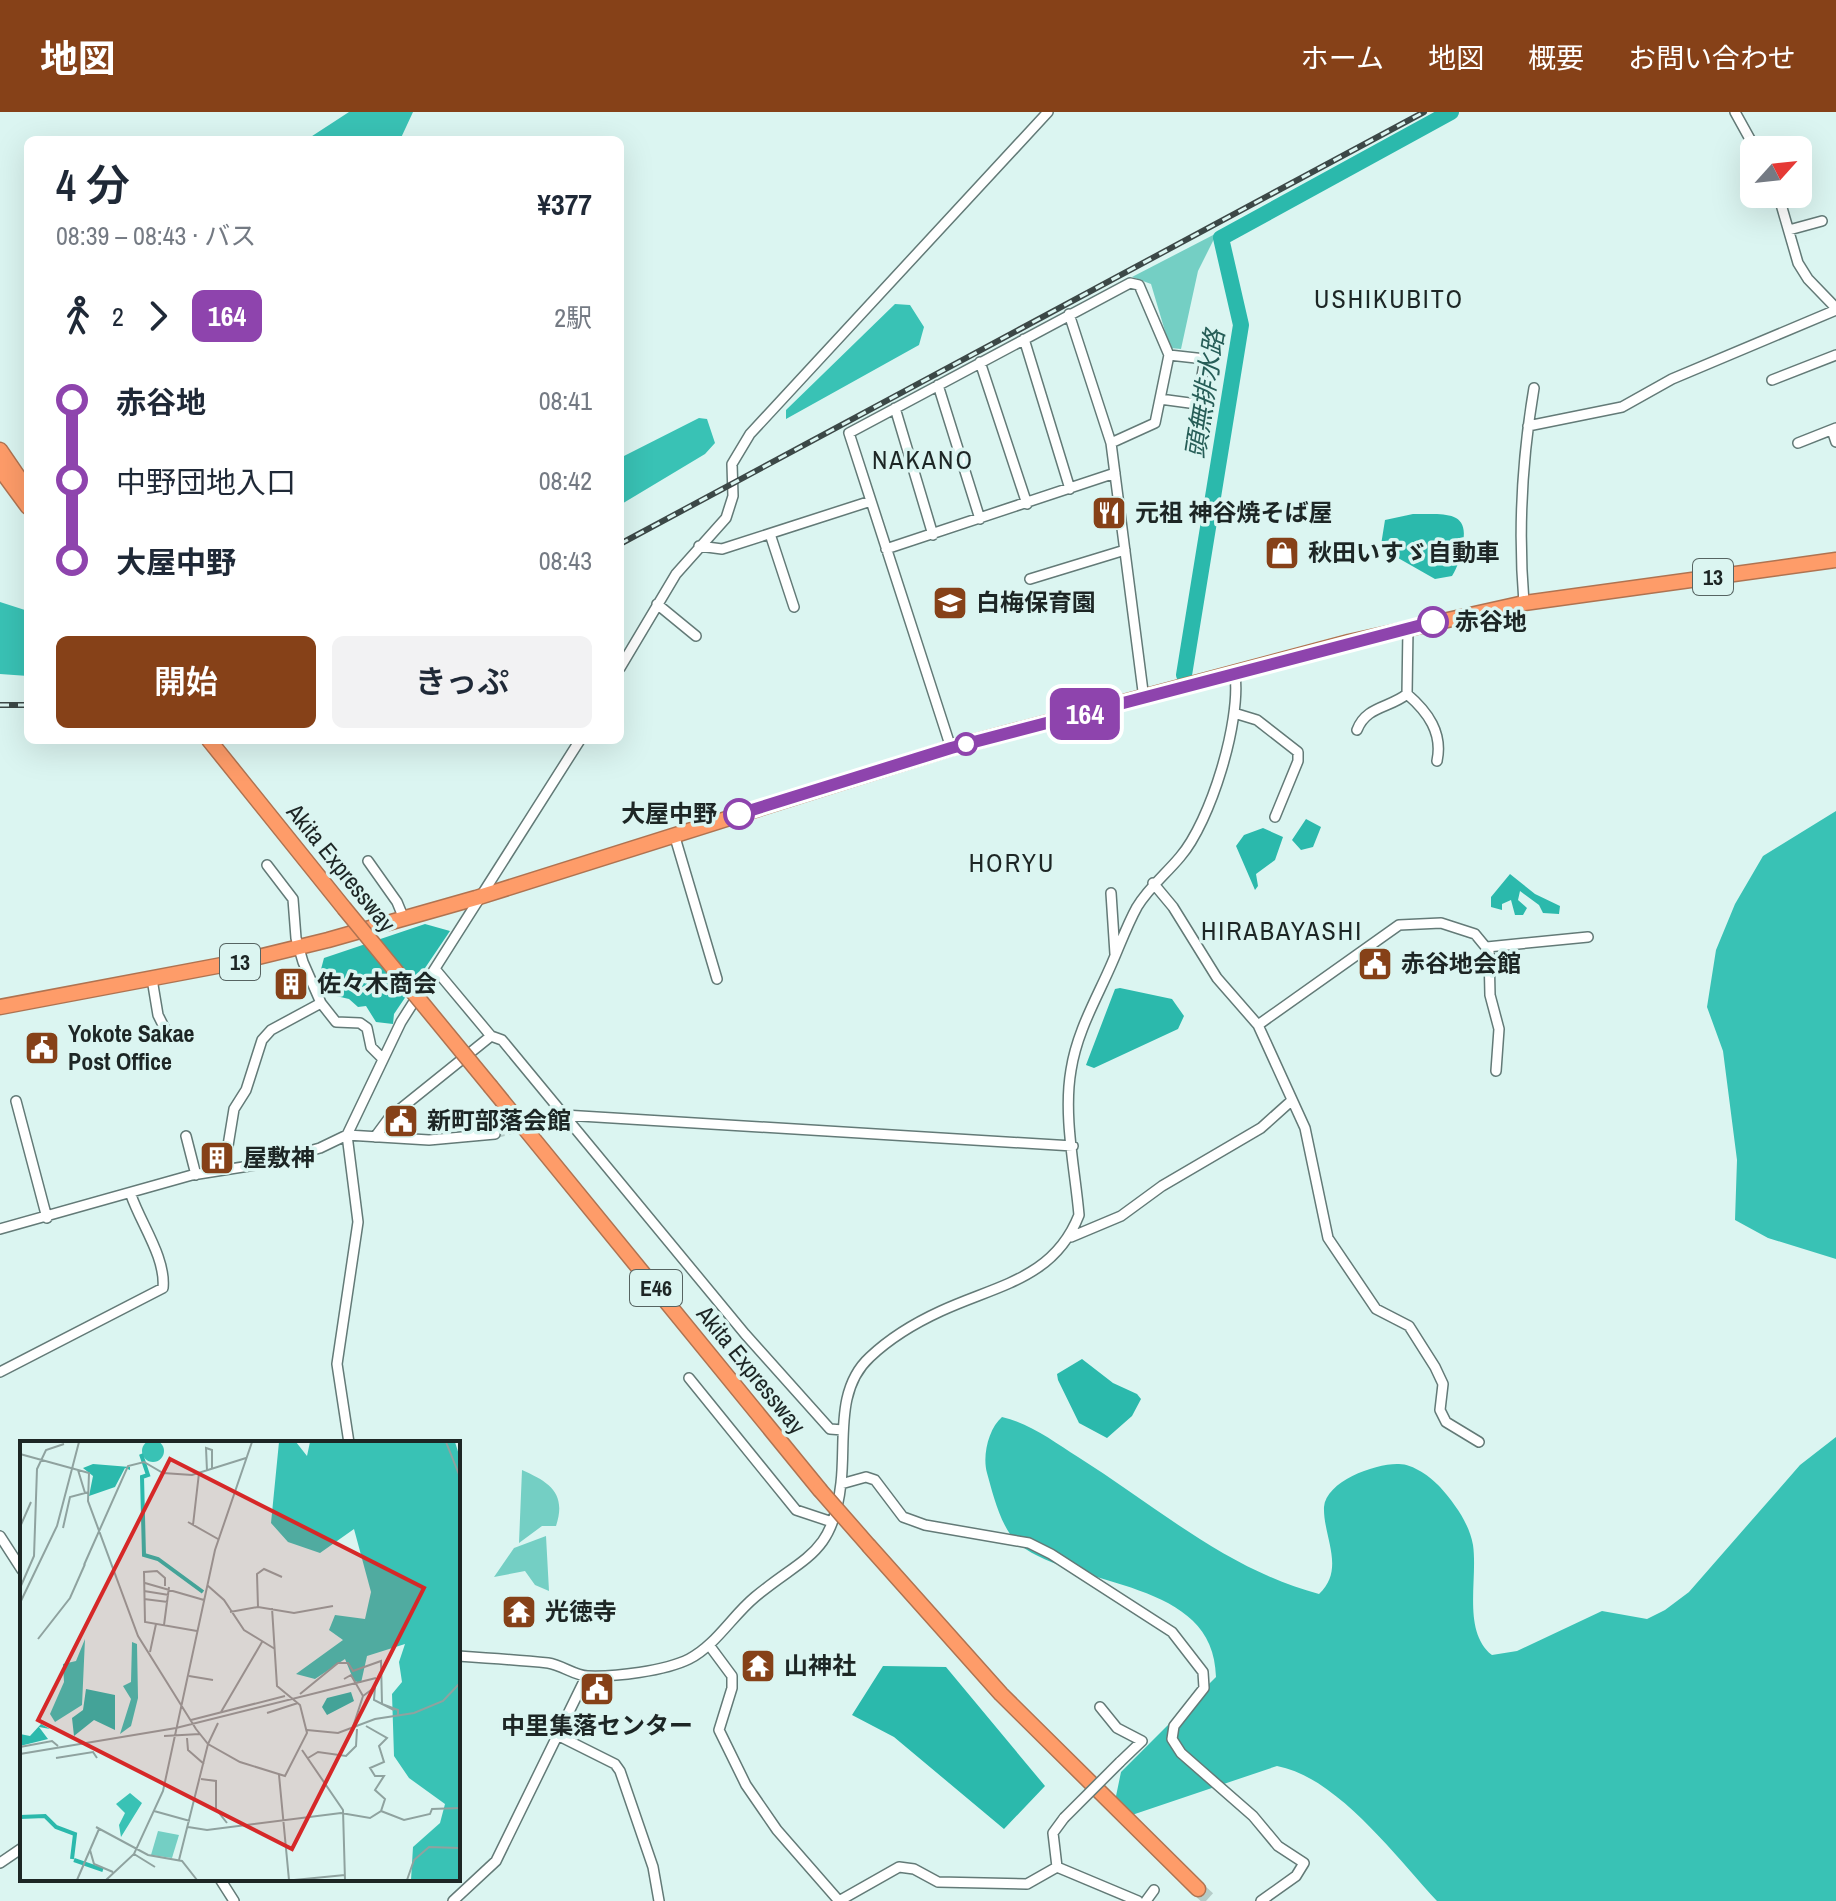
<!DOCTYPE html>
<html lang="ja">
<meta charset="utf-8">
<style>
body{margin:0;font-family:"Archivo Narrow","Noto Sans JP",sans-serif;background:#f2f2f3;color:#1f2937;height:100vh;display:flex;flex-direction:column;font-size:30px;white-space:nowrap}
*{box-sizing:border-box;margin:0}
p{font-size:26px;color:#747a83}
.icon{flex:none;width:44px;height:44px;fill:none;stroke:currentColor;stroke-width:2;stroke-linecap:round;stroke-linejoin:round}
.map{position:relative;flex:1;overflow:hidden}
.sheet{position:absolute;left:24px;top:24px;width:600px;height:608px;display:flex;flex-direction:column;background:#fff;border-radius:12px;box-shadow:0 8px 32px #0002}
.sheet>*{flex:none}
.badge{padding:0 16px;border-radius:12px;font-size:28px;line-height:52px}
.needle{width:52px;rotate:63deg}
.tools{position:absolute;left:1740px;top:24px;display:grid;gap:16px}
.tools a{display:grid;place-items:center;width:72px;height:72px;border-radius:12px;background:#fff;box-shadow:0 8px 32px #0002;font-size:40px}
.map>.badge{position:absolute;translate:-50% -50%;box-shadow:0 0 0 4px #fff}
.legs{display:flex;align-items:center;gap:12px;height:88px;padding:0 32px;font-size:26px}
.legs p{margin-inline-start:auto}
.head{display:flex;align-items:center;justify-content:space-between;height:136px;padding:0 32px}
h1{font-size:44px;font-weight:600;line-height:60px}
.primary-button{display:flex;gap:16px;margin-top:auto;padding:16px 32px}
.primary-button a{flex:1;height:92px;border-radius:12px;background:#864118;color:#fff;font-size:32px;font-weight:600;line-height:92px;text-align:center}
.primary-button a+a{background:#f2f2f3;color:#1f2937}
ul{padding:0 32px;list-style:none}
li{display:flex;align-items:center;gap:28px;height:80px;font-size:30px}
li i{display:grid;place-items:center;width:12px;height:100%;margin:0 10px;background:currentColor}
li i::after{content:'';width:20px;height:20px;margin:-10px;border:6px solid;border-radius:50%;background:#fff}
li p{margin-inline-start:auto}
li:first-child i{background:linear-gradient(#0000 50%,currentColor 0)}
li:last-child i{background:linear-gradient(currentColor 50%,#0000 0)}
header{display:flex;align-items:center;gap:48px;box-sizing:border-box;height:112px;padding:0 40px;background:#864118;color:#fff}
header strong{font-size:38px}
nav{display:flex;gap:44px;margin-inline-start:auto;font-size:28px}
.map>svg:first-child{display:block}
</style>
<header>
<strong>地図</strong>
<nav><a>ホーム</a><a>地図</a><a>概要</a><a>お問い合わせ</a></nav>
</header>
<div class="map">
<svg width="1836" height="1789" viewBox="0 0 1836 1789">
<rect width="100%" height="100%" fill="#dbf5f1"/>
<!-- green -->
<path fill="#74cfc4" d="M 1217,121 L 1198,159 L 1181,237 L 1170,236 L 1151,172 L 1132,165 Z
M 522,1358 C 549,1370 567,1381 556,1414 L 542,1414 L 519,1431 Z
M 546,1424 L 549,1479 L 535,1473 L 525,1459 L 494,1465 L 514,1436 Z"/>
<!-- forest -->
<path fill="#39c2b5" d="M 349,0 L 413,0 L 400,28 L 306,28 Z
M 895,192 L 910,193 L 924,215 L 919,233 L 786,307 L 786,298 Z
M 699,306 L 707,307 L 715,331 L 705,342 L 620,393 L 620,346 Z
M 0,490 L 28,499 L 28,564 L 0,562 Z
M 1836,699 L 1836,1147 L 1768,1126 L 1735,1108 L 1737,1048 L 1723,939 L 1707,895 L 1716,838 L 1735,792 L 1763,744 Z
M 1002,1305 C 1031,1312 1054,1330 1078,1345 C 1157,1395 1228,1458 1319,1482 C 1346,1457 1323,1425 1324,1395 C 1326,1369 1376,1351 1399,1352 C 1413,1352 1431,1365 1440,1375 C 1455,1392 1469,1411 1473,1433 C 1478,1468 1462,1519 1492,1543 L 1517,1539 L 1602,1499 L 1647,1507 L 1665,1498 L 1689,1480 L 1800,1353 L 1836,1325 L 1836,1789 L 1437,1789 C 1396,1745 1337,1665 1277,1654 L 1129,1704 L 1115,1689 L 1121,1660 L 1216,1565 C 1215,1466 1077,1477 1020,1433 C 1001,1418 993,1382 987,1361 C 982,1343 989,1316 1002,1305 Z"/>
<!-- water -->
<path fill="#2bb9ac" d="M 1413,402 C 1440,403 1472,396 1462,434 C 1460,445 1458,455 1452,464 L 1435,467 L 1384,438 L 1381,433 L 1385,408 Z
M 1306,707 L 1321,715 L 1313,735 L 1301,738 L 1292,728 Z
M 1263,716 L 1283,725 L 1275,748 L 1256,762 L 1258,774 L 1255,778 L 1236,734 L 1244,723 Z
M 1510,762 L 1535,782 L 1560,794 L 1559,802 L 1543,801 L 1539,793 L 1520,779 L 1518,788 L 1527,796 L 1523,803 L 1515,803 L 1511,788 L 1502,792 L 1502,798 L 1491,795 L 1491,785 Z
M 425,812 L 450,819 L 394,902 L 393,912 L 376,910 L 366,894 L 358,895 L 349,887 L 332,883 L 320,861 L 324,846 Z
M 1120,876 L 1172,887 L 1184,904 L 1178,917 L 1094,956 L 1086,953 L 1115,877 Z
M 1082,1247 L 1113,1271 L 1137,1282 L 1141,1287 L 1132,1304 L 1107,1326 L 1079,1311 L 1058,1268 L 1057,1262 Z
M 883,1554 L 946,1555 L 1045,1674 L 1004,1717 L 894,1625 L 852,1603 Z"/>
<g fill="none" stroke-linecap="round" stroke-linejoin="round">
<!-- river -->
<path stroke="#2bb9ac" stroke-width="16" d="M 1184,563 L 1241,213 L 1221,126 L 1451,0"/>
<!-- minor-tunnel -->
<path stroke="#b5ccc8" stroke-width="9" stroke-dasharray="9 4.5" stroke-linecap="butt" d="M 495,1022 L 564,1003"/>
<!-- highway-tunnel -->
<path stroke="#b5ccc8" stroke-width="14" stroke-dasharray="14 7" stroke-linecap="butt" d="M 1198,1777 L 1211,1789"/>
<!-- minor casing -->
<g stroke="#637a77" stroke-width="12">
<path id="minor" d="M 1735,0 L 1756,38
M 1778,82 L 1798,151 L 1808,167 L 1836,196
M 1789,118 L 1822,109
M 1069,202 L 1111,331 L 1144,587
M 1024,227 L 1070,377
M 980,250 L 1027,392
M 1772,268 L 1836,243
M 938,273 L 980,407
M 1160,287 L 1197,292 L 1205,247 L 1169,243
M 895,296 L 933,423
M 1528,314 L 1622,295 L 1672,267 L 1836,198
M 1832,318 L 1836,330
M 1798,331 L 1836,316
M 770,422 L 794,495
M 699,434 L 722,437 L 871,389
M 886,437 L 1115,361
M 1030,467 L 1125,438
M 1524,491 C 1518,420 1522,347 1534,276
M 657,492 L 696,524
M 1408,516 L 1407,582 C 1428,600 1443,621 1437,649
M 620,556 L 676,462 L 726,406 L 733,384 L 732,352 L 750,322 L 1048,0
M 1234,601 L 1257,608 L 1298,640 L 1298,649 L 1275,705
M 1357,618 C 1366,594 1390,596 1407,582
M 951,636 L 849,321 L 1130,171 L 1139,173 L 1169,243 L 1155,311 L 1111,331
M 674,722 L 717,867
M 368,749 L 397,790 L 404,807
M 267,753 L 293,787 L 296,826 L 303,850 L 321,891 L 336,910 L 360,911 L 367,916 L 371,935 L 383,947
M 1153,771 L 1173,795 L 1217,866 L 1258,913 L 1305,1016 L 1328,1126 L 1376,1197 L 1409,1214 L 1435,1255 L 1443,1272 L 1440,1298 L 1446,1310 L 1479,1330
M 1111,781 L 1115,842
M 1487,835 L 1588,825
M 435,857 L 491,924 L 502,928 L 745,1222 L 830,1317 L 843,1318
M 152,867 L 158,903 L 167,921
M 1258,913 L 1399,813 L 1441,811 L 1475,822 L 1489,839 L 1490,883 L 1499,917 L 1496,959
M 16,989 L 47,1106
M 564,1003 L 1073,1034
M 186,1024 L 196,1063
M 375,1025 L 389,1006 L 491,924
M 224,1058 L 234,997 L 246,978 L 262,928 L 271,918 L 321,891
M 0,1117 L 192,1063 L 262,1052 L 320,1036 L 347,1023 L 429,1028 L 495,1022
M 1071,1125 L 1121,1104 L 1162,1074 L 1261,1016 L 1290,990
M 0,1260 L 163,1176 C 166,1146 141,1112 131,1083
M 689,1266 L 796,1398 L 832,1410
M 349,1331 L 337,1252 L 358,1110 L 347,1023 L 401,910 L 580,628
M 841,1372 L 866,1365 L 875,1368 L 903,1405 L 925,1413 L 1029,1431 L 1051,1442 L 1172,1520 L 1203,1560 L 1204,1576 L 1174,1614 L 1172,1627 L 1181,1641 L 1253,1704 L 1278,1734 L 1304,1751 L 1296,1764 L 1261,1789
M 0,1424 L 22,1458
M 709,1533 L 732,1564 L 732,1576 L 719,1618 L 746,1673 L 777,1718 L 839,1789
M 458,1544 C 488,1546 518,1548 548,1551 C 562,1553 575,1564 588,1564 C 615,1565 665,1559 689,1547 C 716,1533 732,1504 755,1485 C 804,1444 833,1444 841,1371 C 846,1329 835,1277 870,1245 C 889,1227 917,1210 941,1199 C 997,1173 1054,1167 1079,1103 C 1075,1057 1063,1004 1071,958 C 1077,919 1097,886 1112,851 C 1120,833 1127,813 1137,795 C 1149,775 1165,763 1180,745 C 1211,709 1241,609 1235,563
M 1100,1595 L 1117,1616 L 1142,1629 L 1120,1650
M 557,1623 L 615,1652 L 620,1659 L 653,1755 L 659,1789
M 0,1751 L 22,1736
M 1057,1755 L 1138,1789
M 1057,1755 L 1053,1721 L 1064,1706
M 220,1767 L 234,1789
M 453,1789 L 496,1749 L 586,1565
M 839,1789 L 899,1755 L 914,1757 L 938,1770 L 1027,1772 L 1057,1755
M 1146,1789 L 1154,1778"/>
</g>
<!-- highway casing -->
<g stroke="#af7351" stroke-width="17">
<path id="highway" d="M 0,338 L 28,379
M 0,357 L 28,395
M 209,628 L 344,796
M 0,895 L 238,850 L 328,828 L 476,786 L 951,636 L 1349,530 L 1524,491 L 1836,448
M 491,975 L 820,1378
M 869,1434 L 1001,1582 L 1198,1777"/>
</g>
<!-- minor -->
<use href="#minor" stroke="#fff" stroke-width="9"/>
<!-- highway -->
<use href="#highway" stroke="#fe9c69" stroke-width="14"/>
<!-- rail casing -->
<g stroke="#3c4847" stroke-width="6">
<path id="rail" d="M 620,432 L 1424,0
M 0,593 L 28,593"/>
</g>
<!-- rail -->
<use href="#rail" stroke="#dbf5f1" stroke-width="3" stroke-dasharray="9" stroke-linecap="butt"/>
<!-- minor-bridge casing -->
<g stroke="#637a77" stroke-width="12" stroke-linecap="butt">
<path id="minor-bridge" d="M 1064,1706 L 1120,1650"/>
</g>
<!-- highway-bridge casing -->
<g stroke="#af7351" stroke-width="17" stroke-linecap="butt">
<path id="highway-bridge" d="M 344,796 L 491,975
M 820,1378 L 869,1434"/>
</g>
<!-- minor-bridge -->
<use href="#minor-bridge" stroke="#fff" stroke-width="9"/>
<!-- highway-bridge -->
<use href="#highway-bridge" stroke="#fe9c69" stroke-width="14"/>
</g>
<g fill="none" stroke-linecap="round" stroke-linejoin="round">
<!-- line-1 casing -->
<g stroke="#fff" stroke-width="18">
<path id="line-1" d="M 739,702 L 951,636 L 1433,510"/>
</g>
<!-- line-1 -->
<use href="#line-1" stroke="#8e44ad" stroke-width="12"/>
</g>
<!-- icons -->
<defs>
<g id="restaurant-square" transform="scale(1.8)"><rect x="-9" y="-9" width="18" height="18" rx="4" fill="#864118" stroke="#dbf5f1"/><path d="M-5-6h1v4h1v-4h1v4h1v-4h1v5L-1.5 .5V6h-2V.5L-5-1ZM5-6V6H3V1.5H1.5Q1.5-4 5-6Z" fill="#fff"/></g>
<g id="shop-square" transform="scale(1.8)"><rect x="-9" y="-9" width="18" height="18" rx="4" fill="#864118" stroke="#dbf5f1"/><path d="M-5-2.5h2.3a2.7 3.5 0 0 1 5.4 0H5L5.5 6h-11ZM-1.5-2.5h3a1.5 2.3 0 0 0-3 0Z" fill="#fff"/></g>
<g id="school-square" transform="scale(1.8)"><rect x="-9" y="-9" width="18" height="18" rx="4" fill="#864118" stroke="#dbf5f1"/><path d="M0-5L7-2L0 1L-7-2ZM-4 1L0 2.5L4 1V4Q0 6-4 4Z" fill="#fff"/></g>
<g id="civic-square" transform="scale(1.8)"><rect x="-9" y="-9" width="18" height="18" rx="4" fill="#864118" stroke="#dbf5f1"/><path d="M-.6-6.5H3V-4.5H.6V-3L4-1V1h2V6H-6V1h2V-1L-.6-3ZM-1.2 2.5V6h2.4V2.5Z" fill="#fff"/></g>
<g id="building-square" transform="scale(1.8)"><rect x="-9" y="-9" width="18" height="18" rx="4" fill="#864118" stroke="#dbf5f1"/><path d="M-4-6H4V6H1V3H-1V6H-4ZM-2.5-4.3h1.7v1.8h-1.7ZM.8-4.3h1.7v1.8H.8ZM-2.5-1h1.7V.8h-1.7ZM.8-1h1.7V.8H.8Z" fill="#fff"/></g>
<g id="temple-square" transform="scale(1.8)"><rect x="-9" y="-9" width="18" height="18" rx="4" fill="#864118" stroke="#dbf5f1"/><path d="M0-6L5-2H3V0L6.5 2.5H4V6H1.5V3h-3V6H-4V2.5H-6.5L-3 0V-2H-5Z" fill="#fff"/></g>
</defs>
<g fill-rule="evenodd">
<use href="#restaurant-square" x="1109" y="401"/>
<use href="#shop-square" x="1282" y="441"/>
<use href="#school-square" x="950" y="491"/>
<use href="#civic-square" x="1375" y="852"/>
<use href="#building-square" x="291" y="872"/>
<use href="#civic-square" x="42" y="936"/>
<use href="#civic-square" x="401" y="1009"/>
<use href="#building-square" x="217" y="1046"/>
<use href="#temple-square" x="519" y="1500"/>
<use href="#temple-square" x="758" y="1554"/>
<use href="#civic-square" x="597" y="1577"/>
</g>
<!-- markers -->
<g fill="#fff" stroke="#8e44ad" stroke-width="4">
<circle cx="1433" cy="510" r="14"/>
<circle cx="966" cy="632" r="10"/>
<circle cx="739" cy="702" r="14"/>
</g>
<g text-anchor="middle" stroke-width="7" stroke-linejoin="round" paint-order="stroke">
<!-- shield labels -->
<g fill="#dbf5f1" stroke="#566462" stroke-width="2">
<rect x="1693" y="447" width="40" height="36" rx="6"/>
<rect x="220" y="832" width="40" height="36" rx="6"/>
<rect x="630" y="1158" width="52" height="36" rx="6"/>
</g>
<g font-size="22" font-weight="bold" fill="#1d2625">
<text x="1713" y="473">13</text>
<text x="240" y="858">13</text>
<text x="656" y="1184">E46</text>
</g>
<!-- poi labels -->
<g font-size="24" font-weight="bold" fill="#1d2625" stroke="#dbf5f1" text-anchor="start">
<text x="1135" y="409">元祖 神谷焼そば屋</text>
<text x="1308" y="449">秋田いすゞ自動車</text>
<text x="976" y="499">白梅保育園</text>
<text x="1401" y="860">赤谷地会館</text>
<text x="317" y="880">佐々木商会</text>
<text x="68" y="930">Yokote Sakae<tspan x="68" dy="28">Post Office</tspan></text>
<text x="427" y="1017">新町部落会館</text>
<text x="243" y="1054">屋敷神</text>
<text x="545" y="1508">光徳寺</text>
<text x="784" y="1562">山神社</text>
<text x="597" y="1622" text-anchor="middle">中里集落センター</text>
</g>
<!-- stop labels -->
<g font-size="24" font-weight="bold" fill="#1d2625" stroke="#dbf5f1" text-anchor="start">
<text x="1455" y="518">赤谷地</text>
<text x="717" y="710" text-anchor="end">大屋中野</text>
</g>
<!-- street labels -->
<g font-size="24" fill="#1d2625" stroke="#dbf5f1">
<text transform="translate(341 756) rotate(51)" y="8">Akita Expressway</text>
<text transform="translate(751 1258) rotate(51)" y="8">Akita Expressway</text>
</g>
<!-- neighbourhood labels -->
<g font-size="26" letter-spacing="2" fill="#1d2625" stroke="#dbf5f1">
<text x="1389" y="196">USHIKUBITO</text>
<text x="923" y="357">NAKANO</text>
<text x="1012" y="760">HORYU</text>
<text x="1282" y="828">HIRABAYASHI</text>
</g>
<!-- water labels -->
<g font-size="26" font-style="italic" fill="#265d57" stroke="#dbf5f1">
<text transform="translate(1205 282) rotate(-81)" y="9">頭無排水路</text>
</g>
</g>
<!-- overview -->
<g transform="translate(20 1329)">
<rect width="440" height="440" fill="#dbf5f1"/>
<path d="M 138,390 L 159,394 L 152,417 L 131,414 Z" fill="#74cfc4"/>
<path d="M122 10a11 11 0 1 1 22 0a11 11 0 1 1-22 0ZM 259,1 L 276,1 L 287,15 L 290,1 L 435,1 L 440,17 L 440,439 L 391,439 L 393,406 L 420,382 L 425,363 L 389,337 L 374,315 L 372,253 L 382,241 L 379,221 L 385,203 L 347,215 L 341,242 L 334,240 L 325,218 L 295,238 L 276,233 L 323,199 L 309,189 L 315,174 L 345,178 L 351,151 L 334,88 L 300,112 L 268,101 L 251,82 ZM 65,198 L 62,264 L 35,281 L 30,273 L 44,241 L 43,223 L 56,220 ZM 112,201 L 117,203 L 118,257 L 111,285 L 100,293 L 111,258 L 103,245 L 111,241 ZM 110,352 L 122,362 L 101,396 L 99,384 L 105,372 L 96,363 Z" fill="#39c2b5"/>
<path d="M 73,23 L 110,26 L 110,29 L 105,27 L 95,46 L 69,55 L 73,35 L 63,27 ZM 66,248 L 95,254 L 95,289 L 74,279 L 54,295 L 52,277 L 63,269 ZM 331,251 L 334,260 L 307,274 L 302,266 L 307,257 ZM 21,283 L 30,288 L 19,286 L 28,298 L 0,305 L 0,293 L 10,295 Z" fill="#2bb9ac"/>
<path fill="none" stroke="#2bb9ac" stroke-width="4" d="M 121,13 L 128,34 L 122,36 L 124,114 L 138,118 L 183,151M 0,376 L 25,375 L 36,386 L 55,393 L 52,418M 54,419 L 83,429"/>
<path fill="none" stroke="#8fa29f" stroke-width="2" d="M 426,1 L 440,36M 0,13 L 69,32 L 68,60 L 118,195 L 176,288 L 188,303 L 220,321 L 265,335 L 287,292 L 280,264 L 257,245 L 252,167M 58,29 L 65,52M 187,30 L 186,7 L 192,9 L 192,28M 168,81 L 198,98M 173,84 L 179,32M 0,86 L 11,61M 43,87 L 50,56 L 69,51M 64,124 L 108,25 L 124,21 L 143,32 L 172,34 L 226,17M 125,142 L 184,159M 187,144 L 204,159 L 224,189 L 255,208M 145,145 L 145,137 L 137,130 L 124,131 L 125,181 L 177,190M 0,147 L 14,115 L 17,28 L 26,9 L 44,3M 124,150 L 149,154M 124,158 L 148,161M 0,162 L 37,85 L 59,1M 238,166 L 237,133 L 244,128 L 262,136M 210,171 L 238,166 L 274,172 L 313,165M 144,184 L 149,146M 18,198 L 50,157 L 65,123M 130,211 L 136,183M 169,235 L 193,239M 324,238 L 331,234 L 343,255M 280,253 L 318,222 L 328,222 L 333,230 L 361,220 L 362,263 L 378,269 L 378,275M 201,271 L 242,201M 247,272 L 278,262M 171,279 L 265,255M 287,289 L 318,292 L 355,278 L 394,272 L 423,260 L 440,242M 332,289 L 343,255 L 355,246 L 354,259 L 374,269M 144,295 L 180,293M 167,297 L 168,309 L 184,323M 0,306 L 32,300 L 38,305M 282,309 L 323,369 L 325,439M 0,313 L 156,287 L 356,237M 36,317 L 73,311 L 77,317M 288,317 L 298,311 L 326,315 L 336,305 L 337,288M 259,334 L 269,439M 181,338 L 196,340 L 196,368 L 207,382M 134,370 L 170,380M 361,370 L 384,379 L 410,373 L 412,368 L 440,367M 76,386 L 128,414 L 162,420 L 177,439M 168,386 L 187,389 L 321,372 L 350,377 L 361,370 L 365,358 L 355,349 L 364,335 L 355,335 L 350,327 L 364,321 L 359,305 L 367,297 L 346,285M 70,409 L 74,423 L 93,431M 114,413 L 135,426M 159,419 L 188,303 L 198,282M 57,439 L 79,388M 86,439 L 114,413 L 143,350 L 195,109 L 232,1M 274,439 L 325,434M 387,439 L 394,419 L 409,406 L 440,407"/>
<path fill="#d62828" fill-opacity="0.15" stroke="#d62828" stroke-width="4" d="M 150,18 L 404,147 L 272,408 L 18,279 Z"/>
<rect width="440" height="440" fill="none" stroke="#1d2625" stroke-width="4"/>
</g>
</svg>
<div class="tools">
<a><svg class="needle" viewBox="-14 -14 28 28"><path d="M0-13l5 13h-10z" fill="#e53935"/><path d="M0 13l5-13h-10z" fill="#747a83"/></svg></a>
</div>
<b class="badge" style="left:1085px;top:602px;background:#8e44ad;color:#fff">164</b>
<section class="sheet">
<div class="head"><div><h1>4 分</h1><p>08:39 – 08:43 · バス</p></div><b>¥377</b></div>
<div class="legs"><svg class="icon" aria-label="walk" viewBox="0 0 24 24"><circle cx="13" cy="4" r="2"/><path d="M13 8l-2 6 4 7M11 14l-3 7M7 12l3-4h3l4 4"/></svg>2<svg class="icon" aria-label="forward" viewBox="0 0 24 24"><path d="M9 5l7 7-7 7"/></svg><b class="badge" style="background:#8e44ad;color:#fff">164</b><p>2駅</p></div>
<ul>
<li><i style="color:#8e44ad"></i><b>赤谷地</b><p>08:41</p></li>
<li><i style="color:#8e44ad"></i><span>中野団地入口</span><p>08:42</p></li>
<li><i style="color:#8e44ad"></i><b>大屋中野</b><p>08:43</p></li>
</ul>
<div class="primary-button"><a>開始</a><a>きっぷ</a></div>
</section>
</div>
